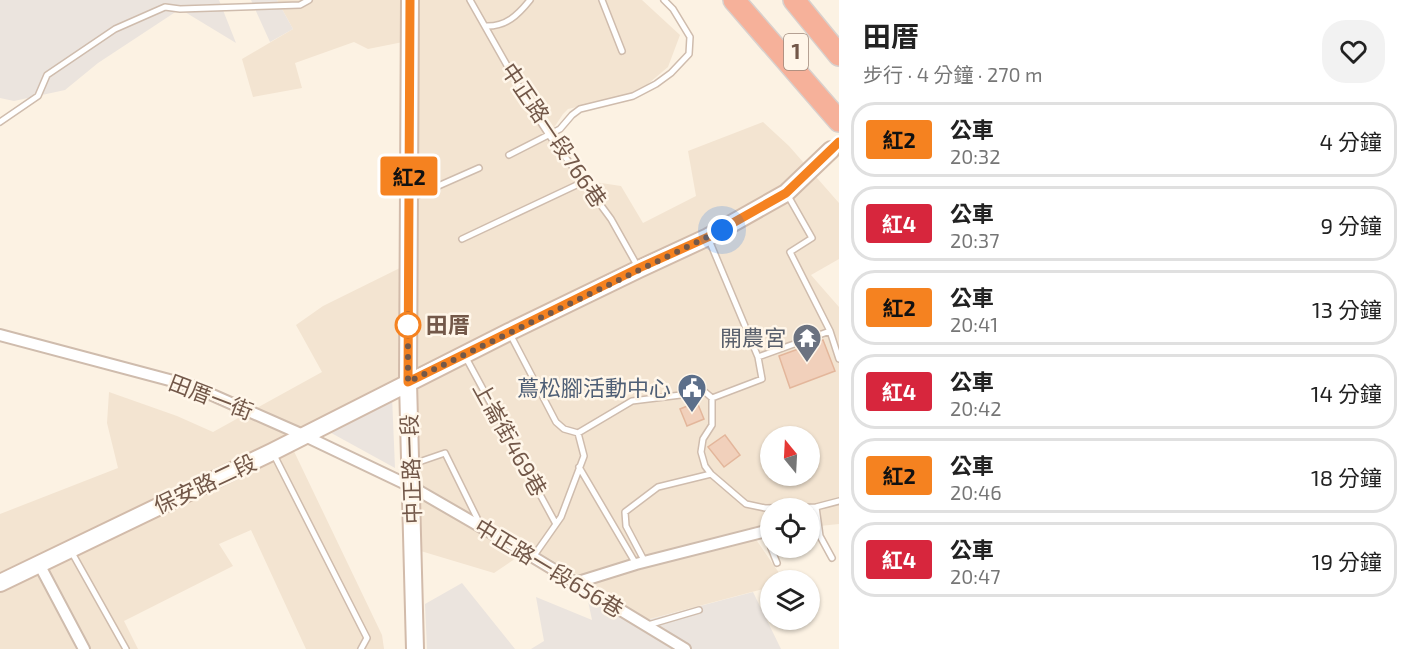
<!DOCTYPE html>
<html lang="zh-TW">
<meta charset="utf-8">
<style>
body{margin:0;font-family:"Exo 2","Noto Sans TC",sans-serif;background:#f2f2f2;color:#222;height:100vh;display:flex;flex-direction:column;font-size:22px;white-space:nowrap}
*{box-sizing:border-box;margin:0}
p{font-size:20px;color:#767676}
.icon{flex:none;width:33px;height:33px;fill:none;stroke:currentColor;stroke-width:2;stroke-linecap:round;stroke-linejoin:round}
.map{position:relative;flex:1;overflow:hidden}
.details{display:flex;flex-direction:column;background:#fff;width:570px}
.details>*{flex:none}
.badge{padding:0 12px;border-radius:4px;font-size:21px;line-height:39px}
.needle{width:39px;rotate:342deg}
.controls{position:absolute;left:760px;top:426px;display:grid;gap:12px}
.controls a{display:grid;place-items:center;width:60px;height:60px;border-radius:50%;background:#fff;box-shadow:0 2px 4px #0004;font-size:30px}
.you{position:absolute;width:30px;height:30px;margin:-15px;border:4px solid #fff;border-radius:50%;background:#1a73e8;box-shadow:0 0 0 9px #1a73e833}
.map>.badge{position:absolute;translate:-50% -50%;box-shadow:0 0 0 3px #fff}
.round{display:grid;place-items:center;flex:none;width:63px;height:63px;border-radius:24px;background:#f2f2f2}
.overview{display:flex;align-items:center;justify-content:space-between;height:102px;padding:0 24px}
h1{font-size:28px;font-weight:700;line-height:45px}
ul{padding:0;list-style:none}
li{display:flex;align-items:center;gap:18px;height:75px;margin:0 12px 9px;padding:0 12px;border:3px solid #e0e0e0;border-radius:24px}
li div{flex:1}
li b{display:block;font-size:22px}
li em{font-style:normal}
li .badge{min-width:66px;font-weight:700;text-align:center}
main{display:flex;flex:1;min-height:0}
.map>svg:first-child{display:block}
</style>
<main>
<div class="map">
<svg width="839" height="649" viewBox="0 0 839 649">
<rect width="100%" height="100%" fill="#fcf2e3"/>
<!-- residential -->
<path fill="#f3e4d1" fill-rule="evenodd" d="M 277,0 L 642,0 L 680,35 L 668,67 L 642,89 L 621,97 L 568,109 L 563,114 L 549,135 L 581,180 L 621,186 L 643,223 L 696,196 L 688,151 L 763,122 L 789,146 L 839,203 L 839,259 L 811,275 L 839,307 L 839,524 L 810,527 L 810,508 L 771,508 L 771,529 L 748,528 L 784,580 L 771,580 L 771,587 L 646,620 L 583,578 L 531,548 L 494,573 L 414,549 L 412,384 L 290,443 L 382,635 L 384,649 L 306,649 L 251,530 L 219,544 L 233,566 L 124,621 L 138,649 L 0,649 L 0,514 L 118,468 L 107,423 L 109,392 L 177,416 L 213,432 L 322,372 L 296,325 L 323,306 L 408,264 L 413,40 L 368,49 L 354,42 L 295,63 L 302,88 L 253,97 L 242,59 L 293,29 ZM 771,436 L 810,436 L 810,476 L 771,476 Z"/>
<!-- industrial -->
<path fill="#ebe4de" d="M 0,0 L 219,0 L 236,43 L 180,9 L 98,63 L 65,90 L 14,101 L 0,98 Z
M 251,0 L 277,0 L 293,29 L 270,42 Z
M 392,396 L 395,468 L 324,429 Z
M 462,583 L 515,649 L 427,649 L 425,604 Z
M 753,592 L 781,649 L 531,649 L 544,641 L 536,597 L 592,620 L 587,596 L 636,623 Z"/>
<!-- building -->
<path fill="#f1d0bb" stroke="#e3b69b" stroke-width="1.5" d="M 823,340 L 835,371 L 790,388 L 779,356 Z
M 697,402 L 704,419 L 687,426 L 680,409 Z
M 725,435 L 740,455 L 724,467 L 708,447 Z"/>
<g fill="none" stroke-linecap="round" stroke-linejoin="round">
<!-- lane casing -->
<g stroke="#cfbcad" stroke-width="8">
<path id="lane" d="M 470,0 L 530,106 L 549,135 L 611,219 L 638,267
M 602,0 L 622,51
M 485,26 C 506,27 518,15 530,0
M 0,122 L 38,96 L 47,75 L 115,29 L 165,7 L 180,9 L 300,5 L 309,0
M 509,155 L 560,129 L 572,115 L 580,109 L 633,96 L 656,84 L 671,73 L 689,54 L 690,37 L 673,9 L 664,0
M 787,194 L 812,238 L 790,252 L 830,331 L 839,359
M 411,198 L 479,168
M 462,239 L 583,182
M 709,240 L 758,357 L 762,379 L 712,398
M 510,334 L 556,422 L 564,429 L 578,433 L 632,401 L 705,392 L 712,398 L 712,425 L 703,439 L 701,452 L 705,466 L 711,474 L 746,504 L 765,508 L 816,507 L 839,501
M 465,356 L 556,524
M 758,357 L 830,331
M 273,453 L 367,638 L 361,649
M 413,464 L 445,453 L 480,524
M 579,467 L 636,564
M 816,507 L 820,536 L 832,558
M 766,531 L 771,547
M 771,548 L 777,563
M 71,551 L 126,649
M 533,557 L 561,517 L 584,456 L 578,433
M 645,562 L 626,526 L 625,512 L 658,487 L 711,474
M 648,625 L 699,610"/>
</g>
<!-- street casing -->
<g stroke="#cfbcad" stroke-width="14">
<path id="street" d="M 0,335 L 192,386 L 303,435 L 412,487 L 533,557 L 685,649
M 39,564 L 84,649
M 575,583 L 636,564 L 766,531"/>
</g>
<!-- secondary casing -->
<g stroke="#d2bbaa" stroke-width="20">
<path id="secondary" d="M 410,0 L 408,382 L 415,649
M 0,583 L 272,452 L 509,332 L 639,269 L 708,237 L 786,193 L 831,150"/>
</g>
<!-- highway casing -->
<g stroke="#d8d0cc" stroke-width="24">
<path id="highway" d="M 734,0 L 839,121
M 794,0 L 839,55"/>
</g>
<!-- lane -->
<use href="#lane" stroke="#fff" stroke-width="5"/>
<!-- street -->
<use href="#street" stroke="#fff" stroke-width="10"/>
<!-- secondary -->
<use href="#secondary" stroke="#fff" stroke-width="16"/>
<!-- highway -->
<use href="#highway" stroke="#f6b19a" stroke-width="21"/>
</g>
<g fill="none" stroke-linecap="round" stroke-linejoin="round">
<!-- line casing -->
<g stroke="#fff" stroke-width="14">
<path id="line" d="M 410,0 L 408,382 L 639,268 L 708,237 L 786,193 L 839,142"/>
</g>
<!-- line -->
<use href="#line" stroke="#f58220" stroke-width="9"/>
<!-- walk -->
<path stroke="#735849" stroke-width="6" stroke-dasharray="0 10.8" d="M 408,325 L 408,314 L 408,382 L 722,230"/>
</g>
<!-- icons -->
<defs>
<g id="temple-pin" transform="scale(1.5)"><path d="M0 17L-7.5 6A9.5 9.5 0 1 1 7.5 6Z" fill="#6b7280" stroke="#fff6e9"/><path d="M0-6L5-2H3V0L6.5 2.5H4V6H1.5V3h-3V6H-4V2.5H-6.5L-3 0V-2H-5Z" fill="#fff"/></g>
<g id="civic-pin" transform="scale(1.5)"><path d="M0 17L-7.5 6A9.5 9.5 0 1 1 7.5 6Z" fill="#5c6f8a" stroke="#fff6e9"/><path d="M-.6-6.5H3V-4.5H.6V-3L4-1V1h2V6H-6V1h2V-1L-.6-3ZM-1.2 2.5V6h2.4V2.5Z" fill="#fff"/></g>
</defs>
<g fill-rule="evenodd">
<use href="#temple-pin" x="807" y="338"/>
<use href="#civic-pin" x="692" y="388"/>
</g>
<!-- markers -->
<circle fill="#fff" stroke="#f58220" stroke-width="3" cx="408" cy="325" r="12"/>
<g text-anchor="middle" stroke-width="5" stroke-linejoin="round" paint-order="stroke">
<!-- shield labels -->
<rect fill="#fff6e9" stroke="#9d8779" stroke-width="1.5" x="784" y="34" width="24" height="36" rx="4.5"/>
<g font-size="21" font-weight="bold" fill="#735849">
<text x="796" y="59">1</text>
</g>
<!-- street labels -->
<g font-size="22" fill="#735849" stroke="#fff6e9">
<text transform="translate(554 135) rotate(56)" y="8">中正路一段766巷</text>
<text transform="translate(211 397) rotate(21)" y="8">田厝一街</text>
<text transform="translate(510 439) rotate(61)" y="8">上崙街469巷</text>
<text transform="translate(411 469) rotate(-92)" y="8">中正路一段</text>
<text transform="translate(205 484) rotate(-25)" y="8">保安路二段</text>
<text transform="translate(549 568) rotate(31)" y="8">中正路一段656巷</text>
</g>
<!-- stop labels -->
<g font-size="22" font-weight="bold" fill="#735849" stroke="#fff6e9" text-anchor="start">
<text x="426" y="333">田厝</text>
</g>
<!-- worship labels -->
<g font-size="22" fill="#5b616d" stroke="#fff6e9" text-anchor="end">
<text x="786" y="346">開農宮</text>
</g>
<!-- service labels -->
<g font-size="22" fill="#4e5e75" stroke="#fff6e9" text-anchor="end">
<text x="671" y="396">蔦松腳活動中心</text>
</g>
</g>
</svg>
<div class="controls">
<a><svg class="needle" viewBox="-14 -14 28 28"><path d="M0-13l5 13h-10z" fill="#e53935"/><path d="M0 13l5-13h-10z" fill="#767676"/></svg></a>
<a><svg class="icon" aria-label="locate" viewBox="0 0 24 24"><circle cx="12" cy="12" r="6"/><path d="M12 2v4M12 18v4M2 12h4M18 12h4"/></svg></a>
<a><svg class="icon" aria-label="layers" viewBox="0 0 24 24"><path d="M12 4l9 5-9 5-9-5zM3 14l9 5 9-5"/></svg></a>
</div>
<div class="you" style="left:722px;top:230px"></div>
<b class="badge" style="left:409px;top:176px;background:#f58220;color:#111">紅2</b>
</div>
<section class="details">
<div class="overview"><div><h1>田厝</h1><p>步行 · 4 分鐘 · 270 m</p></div><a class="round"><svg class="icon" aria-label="heart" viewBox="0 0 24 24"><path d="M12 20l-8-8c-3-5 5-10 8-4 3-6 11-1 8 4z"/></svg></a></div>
<ul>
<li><span class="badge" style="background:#f58220;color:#111">紅2</span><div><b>公車</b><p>20:32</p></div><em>4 分鐘</em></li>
<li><span class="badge" style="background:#d7263d;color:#fff">紅4</span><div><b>公車</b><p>20:37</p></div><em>9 分鐘</em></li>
<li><span class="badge" style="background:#f58220;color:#111">紅2</span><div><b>公車</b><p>20:41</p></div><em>13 分鐘</em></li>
<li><span class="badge" style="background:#d7263d;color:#fff">紅4</span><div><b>公車</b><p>20:42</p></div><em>14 分鐘</em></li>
<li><span class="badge" style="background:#f58220;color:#111">紅2</span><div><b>公車</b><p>20:46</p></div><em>18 分鐘</em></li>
<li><span class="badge" style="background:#d7263d;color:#fff">紅4</span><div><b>公車</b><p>20:47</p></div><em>19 分鐘</em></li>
</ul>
</section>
</main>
